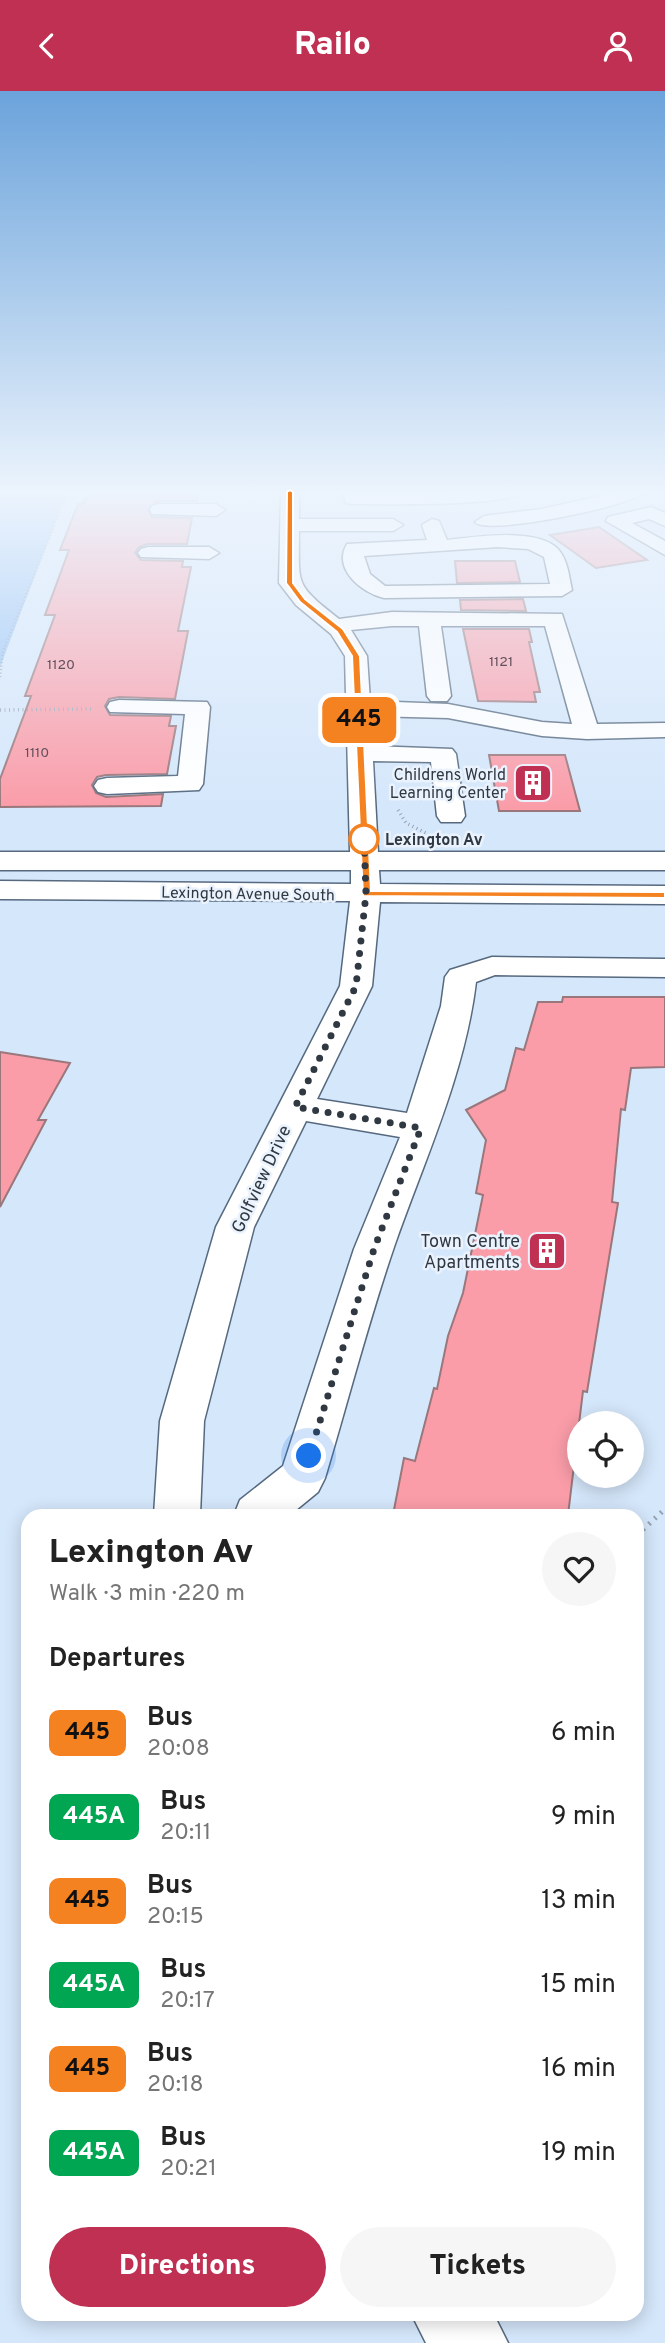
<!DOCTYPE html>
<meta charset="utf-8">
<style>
body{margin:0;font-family:Overpass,sans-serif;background:#f6f6f6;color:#222;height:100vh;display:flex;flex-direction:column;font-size:26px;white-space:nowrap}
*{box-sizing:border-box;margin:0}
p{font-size:23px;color:#767676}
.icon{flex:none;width:38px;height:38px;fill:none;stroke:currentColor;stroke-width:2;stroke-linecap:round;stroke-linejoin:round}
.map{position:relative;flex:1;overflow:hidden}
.side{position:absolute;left:21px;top:1418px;width:623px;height:812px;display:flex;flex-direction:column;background:#fff;border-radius:21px;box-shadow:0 4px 18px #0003}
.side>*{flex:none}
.badge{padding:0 14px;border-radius:10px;font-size:24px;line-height:46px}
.controls{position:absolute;left:567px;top:1320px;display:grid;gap:14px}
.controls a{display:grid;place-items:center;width:77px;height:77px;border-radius:50%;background:#fff;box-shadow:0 4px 18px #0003;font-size:35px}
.you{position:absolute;width:35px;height:35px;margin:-18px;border:5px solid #fff;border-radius:50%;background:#1a73e8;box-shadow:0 0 0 10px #1a73e833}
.map>.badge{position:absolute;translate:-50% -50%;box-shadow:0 0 0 4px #fff}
h2{padding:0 28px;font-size:26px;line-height:63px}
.round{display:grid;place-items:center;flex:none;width:74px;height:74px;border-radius:37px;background:#f6f6f6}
.overview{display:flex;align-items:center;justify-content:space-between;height:119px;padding:0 28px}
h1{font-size:33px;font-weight:800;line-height:52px}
.primary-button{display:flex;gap:14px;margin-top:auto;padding:14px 28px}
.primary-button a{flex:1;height:80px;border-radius:42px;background:#c03053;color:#fff;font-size:28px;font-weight:800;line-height:80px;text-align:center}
.primary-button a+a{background:#f6f6f6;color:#222}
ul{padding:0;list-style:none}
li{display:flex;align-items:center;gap:21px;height:84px;padding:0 28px}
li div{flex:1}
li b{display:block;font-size:26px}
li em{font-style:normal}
li .badge{min-width:77px;font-weight:700;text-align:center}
header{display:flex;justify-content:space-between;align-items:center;height:91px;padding:0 28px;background:#c03053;color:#fff;font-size:32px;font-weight:800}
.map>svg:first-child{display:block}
</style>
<header><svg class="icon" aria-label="back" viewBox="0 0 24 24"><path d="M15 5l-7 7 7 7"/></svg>Railo<svg class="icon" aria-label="person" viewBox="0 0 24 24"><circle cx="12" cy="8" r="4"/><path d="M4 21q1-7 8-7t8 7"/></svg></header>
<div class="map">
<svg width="665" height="2252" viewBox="0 0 665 2252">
<rect width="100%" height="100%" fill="#d5e7fb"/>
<!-- green -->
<path fill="#95c2f4" d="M 0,401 L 67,401 L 0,576 Z"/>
<!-- building -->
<path fill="#fa9da9" stroke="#99777b" stroke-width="2" d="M 88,401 L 199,401 L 197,410 L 158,410 L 148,418 L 152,426 L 192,427 L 187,453 L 147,453 L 139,456 L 135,462 L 141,469 L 183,470 L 182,476 L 191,476 L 178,540 L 188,540 L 175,608 L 119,606 L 109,608 L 105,615 L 110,624 L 171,625 L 169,635 L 176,635 L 167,683 L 106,684 L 97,686 L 92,694 L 96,702 L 106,706 L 163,703 L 161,715 L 0,716 L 0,688 L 31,605 L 25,605 L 55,524 L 45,524 L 69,459 L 60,459 L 78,413 L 83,413 Z
M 599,436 L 647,469 L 596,477 L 550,444 Z
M 455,470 L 515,470 L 520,491 L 457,492 Z
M 523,508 L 526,520 L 461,519 L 460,509 Z
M 463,538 L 529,538 L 532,551 L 529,551 L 540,601 L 534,601 L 536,611 L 478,610 Z
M 489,664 L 565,664 L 580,720 L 499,720 Z
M 563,906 L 665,906 L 665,976 L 631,977 L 625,1019 L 621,1018 L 612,1111 L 618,1112 L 587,1301 L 583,1300 L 568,1424 L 393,1424 L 404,1367 L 415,1370 L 434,1297 L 437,1298 L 448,1245 L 463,1202 L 483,1104 L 476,1102 L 486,1049 L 466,1019 L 505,999 L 516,957 L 524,959 L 538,911 L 562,911 Z
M 0,961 L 70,972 L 38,1029 L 46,1029 L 0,1116 Z"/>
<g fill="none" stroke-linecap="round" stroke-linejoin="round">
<!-- minor casing -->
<g stroke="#56697f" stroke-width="3">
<path id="minor" d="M 281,401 L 299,401 L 299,428 L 393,428 L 403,434 L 393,440 L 299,440 C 299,496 294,492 339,528 L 392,521 L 562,523 L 597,633 L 665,632 L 665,646 L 587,648 L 542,645 L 448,627 L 371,625 L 372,655 L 452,658 L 456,663 L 465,725 L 461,731 L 441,731 L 437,725 L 431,671 L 373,670 L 378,761 L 665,761 L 665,779 L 379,779 L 380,793 L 665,795 L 665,813 L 380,811 L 372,895 L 317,1008 L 407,1022 L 441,915 L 445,886 L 450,879 L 492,866 L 665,868 L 665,886 L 495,884 L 476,891 C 465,983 424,1070 394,1156 C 368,1232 348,1310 325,1387 L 318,1401 L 290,1424 L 234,1424 L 240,1409 L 283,1375 L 354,1158 L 400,1046 L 306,1030 L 254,1136 L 204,1330 L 200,1424 L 154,1424 L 160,1330 L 216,1136 L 340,895 L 350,810 L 0,808 L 0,790 L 351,793 L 351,779 L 0,779 L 0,761 L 350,761 L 345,565 L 331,543 L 296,514 L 279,492 ZM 392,535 L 419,535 L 427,605 L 431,610 L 447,610 L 451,605 L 441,535 L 545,535 L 572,633 L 542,631 L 448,613 L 370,610 L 367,565 L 351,539 Z
M 343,401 L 361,402 L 523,401 C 510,416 378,413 352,413 L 346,412 Z
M 617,401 L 645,401 C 633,415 486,445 475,431 L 484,425 L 542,418 Z
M 159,413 L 216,413 L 225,419 L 216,425 L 152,423 L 150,419 L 152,415 Z
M 651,416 L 665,422 L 665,435 L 649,428 L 632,432 L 665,450 L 665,464 L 606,430 L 608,426 Z
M 432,428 L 439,430 L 447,449 C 475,446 537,436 558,458 C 568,469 569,486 572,499 L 562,505 L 384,507 C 362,502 332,478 347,453 L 427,449 L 422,434 ZM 498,456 L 528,458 L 544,466 L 550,493 L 385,495 L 370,483 L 364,465 Z
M 148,456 L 209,456 L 219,462 L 209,468 L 141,466 L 138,462 L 141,458 Z
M 119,609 L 207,611 L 210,616 L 203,693 L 199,699 L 107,703 L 98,701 L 94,695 L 98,689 L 107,687 L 178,685 L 185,623 L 110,621 L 107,616 L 110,611 Z
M 411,2222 L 493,2222 L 508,2252 L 426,2252 Z"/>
</g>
<!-- path-far2 -->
<path stroke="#96a4b4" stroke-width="2.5" stroke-dasharray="1 2.5" stroke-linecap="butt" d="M 0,586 L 3,560 L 68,401"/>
<!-- path-far1 -->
<path stroke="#96a4b4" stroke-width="3.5" stroke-dasharray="1 3.5" stroke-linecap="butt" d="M 0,619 L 94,618
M 398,719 L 406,732 L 426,742"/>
<!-- path -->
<path stroke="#96a4b4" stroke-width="5" stroke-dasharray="2 6" stroke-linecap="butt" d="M 637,1444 L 665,1418"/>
<!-- minor -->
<use href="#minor" fill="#fff" fill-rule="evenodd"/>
</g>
<!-- sky -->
<linearGradient id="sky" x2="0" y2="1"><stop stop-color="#6ba3db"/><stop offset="0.56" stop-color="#ecf4fd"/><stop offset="1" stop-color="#ecf4fd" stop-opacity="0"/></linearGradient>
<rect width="665" height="716" fill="url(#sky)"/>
<!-- line -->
<path fill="#f58220" stroke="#fff" stroke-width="2" d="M 290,399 L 293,401 L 293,492 L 305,508 L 343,538 L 360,565 L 371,800 L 665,801 L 665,807 L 363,805 L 352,565 L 337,541 L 300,511 L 286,492 L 287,401 Z"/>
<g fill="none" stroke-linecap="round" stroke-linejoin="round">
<!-- walk -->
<path stroke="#303842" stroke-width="7" stroke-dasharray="0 12.6" d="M 309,1365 L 374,1158 L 421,1037 L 295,1016 L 356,895 L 366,803 L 364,744 L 364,748"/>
</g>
<!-- icons -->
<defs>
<g id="building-square" transform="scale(2.0125)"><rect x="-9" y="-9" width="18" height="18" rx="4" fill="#c03053" stroke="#eaf3fd"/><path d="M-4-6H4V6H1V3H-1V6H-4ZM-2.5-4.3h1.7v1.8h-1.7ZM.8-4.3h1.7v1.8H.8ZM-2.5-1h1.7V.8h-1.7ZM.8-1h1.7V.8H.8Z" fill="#fff"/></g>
</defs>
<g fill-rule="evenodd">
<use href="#building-square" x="533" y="692"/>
<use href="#building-square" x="547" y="1160"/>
</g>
<!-- markers -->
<circle fill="#fff" stroke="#f58220" stroke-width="3.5" cx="364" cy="748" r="14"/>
<g text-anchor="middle" stroke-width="5" stroke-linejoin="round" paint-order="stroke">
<!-- number labels -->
<g font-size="14" fill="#62515c">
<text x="501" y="575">1121</text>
<text x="61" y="578">1120</text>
<text x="37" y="666">1110</text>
</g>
<!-- far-poi labels -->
<g font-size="16" fill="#303842" stroke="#eaf3fd" text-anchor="end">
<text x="506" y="689">Childrens World<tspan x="506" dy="18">Learning Center</tspan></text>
</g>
<!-- far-stop labels -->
<g font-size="16" font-weight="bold" fill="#303842" stroke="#eaf3fd" text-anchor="start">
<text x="385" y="754">Lexington Av</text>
</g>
<!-- far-street labels -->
<g font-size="16" fill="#303842" stroke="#eaf3fd">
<text transform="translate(248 802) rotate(1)" y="6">Lexington Avenue South</text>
</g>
<!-- street labels -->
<g font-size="18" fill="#303842" stroke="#eaf3fd">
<text transform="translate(261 1088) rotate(-65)" y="6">Golfview Drive</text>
</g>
<!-- poi labels -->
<g font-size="18" fill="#303842" stroke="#eaf3fd" text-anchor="end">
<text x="520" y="1156">Town Centre<tspan x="520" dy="21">Apartments</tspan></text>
</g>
</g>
</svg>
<div class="controls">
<a><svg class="icon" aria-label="locate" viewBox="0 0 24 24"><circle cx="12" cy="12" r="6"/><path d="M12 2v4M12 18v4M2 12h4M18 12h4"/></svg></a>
</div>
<div class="you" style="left:309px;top:1365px"></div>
<b class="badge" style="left:359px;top:629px;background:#f58220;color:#111">445</b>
<section class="side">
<div class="overview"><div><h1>Lexington Av</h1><p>Walk · 3 min · 220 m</p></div><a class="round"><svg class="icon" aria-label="heart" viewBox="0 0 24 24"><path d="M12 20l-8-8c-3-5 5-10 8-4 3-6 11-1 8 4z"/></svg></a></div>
<h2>Departures</h2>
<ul>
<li><span class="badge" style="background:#f58220;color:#111">445</span><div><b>Bus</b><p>20:08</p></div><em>6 min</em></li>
<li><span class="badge" style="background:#00a651;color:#fff">445A</span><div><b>Bus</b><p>20:11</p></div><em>9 min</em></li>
<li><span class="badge" style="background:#f58220;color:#111">445</span><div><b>Bus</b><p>20:15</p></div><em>13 min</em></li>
<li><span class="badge" style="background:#00a651;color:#fff">445A</span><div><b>Bus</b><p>20:17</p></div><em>15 min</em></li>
<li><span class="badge" style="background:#f58220;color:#111">445</span><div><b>Bus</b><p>20:18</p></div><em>16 min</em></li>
<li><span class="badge" style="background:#00a651;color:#fff">445A</span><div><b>Bus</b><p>20:21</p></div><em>19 min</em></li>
</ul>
<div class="primary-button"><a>Directions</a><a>Tickets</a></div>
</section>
</div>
